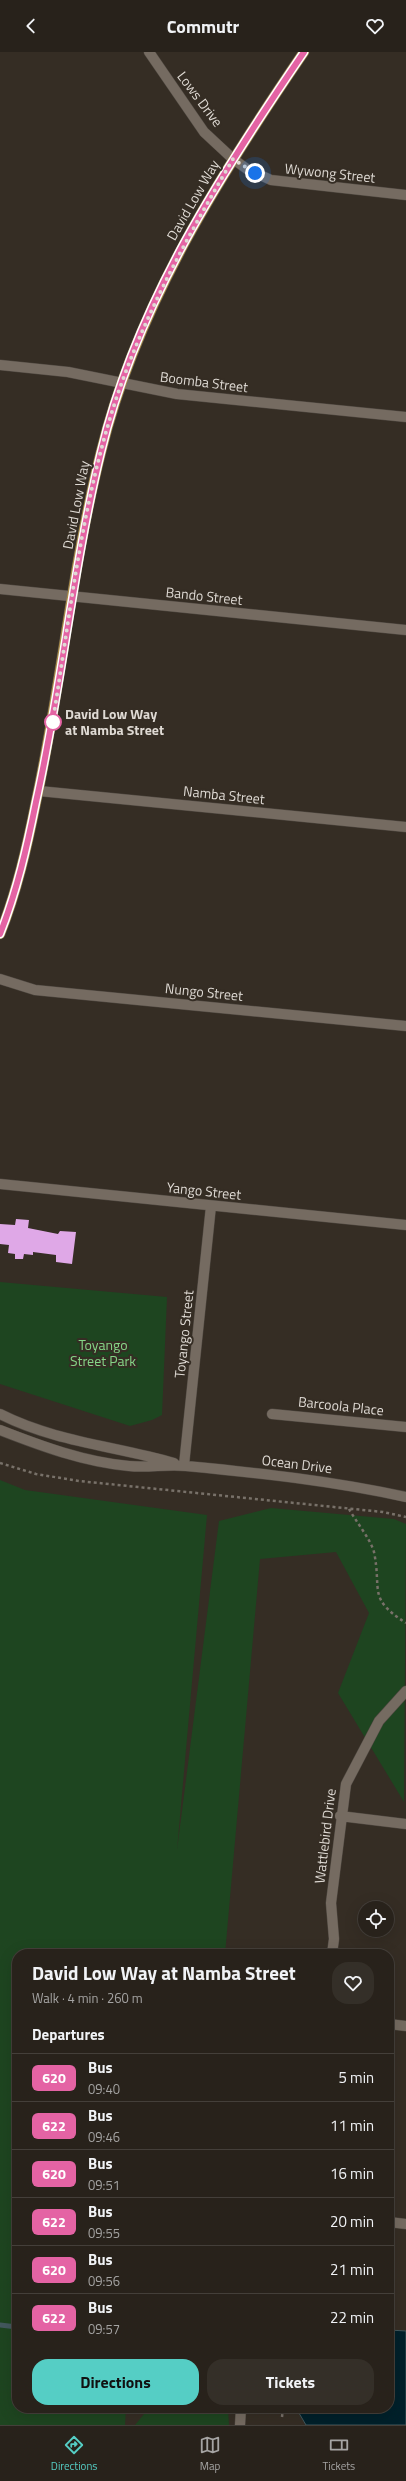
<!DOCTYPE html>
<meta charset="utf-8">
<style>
body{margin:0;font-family:"Titillium Web",sans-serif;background:#342f28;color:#f1f3f6;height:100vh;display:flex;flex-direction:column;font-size:15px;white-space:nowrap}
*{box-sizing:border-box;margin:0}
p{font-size:13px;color:#a5a4a3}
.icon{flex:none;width:22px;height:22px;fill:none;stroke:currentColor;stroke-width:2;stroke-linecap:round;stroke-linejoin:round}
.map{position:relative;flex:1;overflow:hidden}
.details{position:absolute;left:12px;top:1897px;width:382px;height:464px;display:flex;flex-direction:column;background:#28221b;border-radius:16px;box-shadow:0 4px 16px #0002,0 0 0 1px #443f3a}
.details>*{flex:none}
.badge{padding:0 8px;border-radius:6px;font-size:14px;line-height:26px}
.controls{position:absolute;left:358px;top:1849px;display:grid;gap:8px}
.controls a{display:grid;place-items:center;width:36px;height:36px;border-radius:50%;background:#28221b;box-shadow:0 4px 16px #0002,0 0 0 1px #443f3a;font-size:20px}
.you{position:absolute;width:20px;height:20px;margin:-10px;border:3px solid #fff;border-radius:50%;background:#1a73e8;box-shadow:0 0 0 6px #1a73e833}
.map>.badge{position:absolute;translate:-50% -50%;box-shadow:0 0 0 2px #fff}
h2{padding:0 20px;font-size:15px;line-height:36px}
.round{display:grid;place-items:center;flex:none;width:42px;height:42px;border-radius:16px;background:#342f28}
.summary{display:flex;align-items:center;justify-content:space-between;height:68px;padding:0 20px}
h1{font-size:19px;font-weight:700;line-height:30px}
.cta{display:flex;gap:8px;margin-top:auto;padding:8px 20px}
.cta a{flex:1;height:46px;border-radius:16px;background:#55cec5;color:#111;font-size:16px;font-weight:700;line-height:46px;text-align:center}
.cta a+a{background:#342f28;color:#f1f3f6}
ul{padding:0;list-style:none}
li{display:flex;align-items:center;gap:12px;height:48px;padding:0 20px;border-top:1px solid #443f3a}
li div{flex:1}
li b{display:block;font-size:15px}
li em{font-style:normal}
li .badge{min-width:44px;font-weight:700;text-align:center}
header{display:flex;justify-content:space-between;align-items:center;height:52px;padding:0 20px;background:#28221b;font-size:18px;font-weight:700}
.dock{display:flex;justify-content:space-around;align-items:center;height:56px;border-top:1px solid #443f3a;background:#28221b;font-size:11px;color:#a5a4a3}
.dock a{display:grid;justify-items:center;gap:2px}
.dock .current{color:#55cec5}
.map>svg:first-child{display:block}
</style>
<header><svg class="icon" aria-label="back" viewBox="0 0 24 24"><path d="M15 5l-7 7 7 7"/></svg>Commutr<svg class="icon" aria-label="heart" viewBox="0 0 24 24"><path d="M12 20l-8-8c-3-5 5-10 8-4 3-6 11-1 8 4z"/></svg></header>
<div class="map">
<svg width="406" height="2373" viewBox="0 0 406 2373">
<rect width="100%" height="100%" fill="#352d24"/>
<!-- green -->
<path fill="#1e4520" d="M 0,1230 L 167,1245 L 162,1363 L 152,1368 L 130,1374 L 0,1332 Z
M 0,1428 L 25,1438 L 207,1463 L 177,1798 L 219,1469 L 271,1456 L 394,1467 L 406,1472 L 404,1750 L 338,1641 L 369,1561 L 336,1500 L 260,1507 L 225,1902 L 17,1902 L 17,2356 L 126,2356 L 125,2373 L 0,2373 Z
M 149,2356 L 228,2356 L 229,2373 L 135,2373 Z"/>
<!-- water -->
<path fill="#00202a" stroke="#43585d" d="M 389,2278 L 406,2279 L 406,2373 L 306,2373 L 296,2356 L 389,2356 Z"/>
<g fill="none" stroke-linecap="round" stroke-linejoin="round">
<!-- stream -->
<path stroke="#43585d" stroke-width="5" d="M 0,2273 L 17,2275"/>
</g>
<!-- building -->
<path fill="#dfa8e7" d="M 16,1167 L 29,1168 L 28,1176 L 58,1182 L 60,1179 L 76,1180 L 72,1212 L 56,1210 L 56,1203 L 33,1200 L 33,1203 L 24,1202 L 23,1207 L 15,1207 L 15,1202 L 8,1201 L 9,1193 L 0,1192 L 0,1172 L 15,1173 Z"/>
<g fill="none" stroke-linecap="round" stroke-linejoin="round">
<!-- minor casing -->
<g stroke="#4f4841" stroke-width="11">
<path id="minor" d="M 149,0 L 204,80 L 233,107 L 247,117 L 271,128 L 406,143
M 0,313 L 68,320 L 177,342 L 406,365
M 0,537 L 406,578
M 39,739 L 406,775
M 0,927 L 35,938 L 406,974
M 0,1132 L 406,1173
M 0,1362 C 55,1390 116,1394 174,1411
M 272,1362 L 406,1375
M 0,1378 C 41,1394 84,1410 129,1414 C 148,1416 167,1412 186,1414 C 260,1421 333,1429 406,1445
M 184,1413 L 211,1154
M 340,1764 L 406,1772
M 332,1902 L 334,1887 L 331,1851 L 346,1732 L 379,1669 L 406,1639
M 389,1972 L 406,1974
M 389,2170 L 406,2172
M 240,2373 L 241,2356"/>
</g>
<!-- major casing -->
<g stroke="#4f4841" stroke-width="11">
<path id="major" d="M 0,882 C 17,839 27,795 36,750 C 61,634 72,515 101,400 C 137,253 220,123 304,0"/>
</g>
<!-- path -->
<path stroke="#787169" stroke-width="2.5" stroke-dasharray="3 3" stroke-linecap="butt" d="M 0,1411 L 36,1422 L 79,1429 L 383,1460 L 406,1465
M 349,1457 C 355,1468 371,1488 374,1500 C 382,1539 367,1546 406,1571
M 282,2365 L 283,2356"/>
<!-- minor -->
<use href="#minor" stroke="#756b61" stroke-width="10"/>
<!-- major -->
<use href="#major" stroke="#a98b47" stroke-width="10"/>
</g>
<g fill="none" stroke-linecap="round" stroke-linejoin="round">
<!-- line casing -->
<g stroke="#fff" stroke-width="9">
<path id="line" d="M 0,882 C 17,839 27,795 36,750 C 62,634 73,515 101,400 C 136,253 220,123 304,0"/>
</g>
<!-- line -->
<use href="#line" stroke="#e463a4" stroke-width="6"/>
<!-- walk -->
<path stroke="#dfdad4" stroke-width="4" stroke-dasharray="0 7.2" d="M 53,670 L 52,674 C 69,571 80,464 111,363 C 139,272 185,189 233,107 L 255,121"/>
</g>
<!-- markers -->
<circle fill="#fff" stroke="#e463a4" stroke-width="2" cx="53" cy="670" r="8"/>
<g text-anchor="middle" stroke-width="4" stroke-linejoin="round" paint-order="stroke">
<!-- street labels -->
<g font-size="14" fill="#dfdad4" stroke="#352d24">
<text transform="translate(200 47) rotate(53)" y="5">Lows Drive</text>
<text transform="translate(330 121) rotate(6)" y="5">Wywong Street</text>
<text transform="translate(193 148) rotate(-60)" y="5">David Low Way</text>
<text transform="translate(204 330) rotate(7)" y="5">Boomba Street</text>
<text transform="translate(76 453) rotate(-79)" y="5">David Low Way</text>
<text transform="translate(204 544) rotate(6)" y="5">Bando Street</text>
<text transform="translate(224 743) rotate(6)" y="5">Namba Street</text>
<text transform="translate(204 940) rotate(6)" y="5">Nungo Street</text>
<text transform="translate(204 1139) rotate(6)" y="5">Yango Street</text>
<text transform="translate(184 1282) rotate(-84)" y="5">Toyango Street</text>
<text transform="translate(341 1354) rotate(6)" y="5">Barcoola Place</text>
<text transform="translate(297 1412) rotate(7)" y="5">Ocean Drive</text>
<text transform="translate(325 1784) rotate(-83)" y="5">Wattlebird Drive</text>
</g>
<!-- stop labels -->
<g font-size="14" font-weight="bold" fill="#dfdad4" stroke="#352d24" text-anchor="start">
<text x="65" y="667">David Low Way<tspan x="65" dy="16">at Namba Street</tspan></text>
</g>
<!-- park labels -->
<g font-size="14" fill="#85d587" stroke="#352d24">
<text x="103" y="1298">Toyango<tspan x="103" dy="16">Street Park</tspan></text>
</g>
</g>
</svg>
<div class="controls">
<a><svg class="icon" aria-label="locate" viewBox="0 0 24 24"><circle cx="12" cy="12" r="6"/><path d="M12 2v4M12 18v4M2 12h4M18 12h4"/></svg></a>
</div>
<div class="you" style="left:255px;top:121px"></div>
<section class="details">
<div class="summary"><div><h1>David Low Way at Namba Street</h1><p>Walk · 4 min · 260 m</p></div><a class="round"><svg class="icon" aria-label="heart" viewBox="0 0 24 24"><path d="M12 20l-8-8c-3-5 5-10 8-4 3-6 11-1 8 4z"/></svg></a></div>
<h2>Departures</h2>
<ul>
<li><span class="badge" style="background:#e463a4;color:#fff">620</span><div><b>Bus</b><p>09:40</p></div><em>5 min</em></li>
<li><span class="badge" style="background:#e463a4;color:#fff">622</span><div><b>Bus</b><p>09:46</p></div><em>11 min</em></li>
<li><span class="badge" style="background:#e463a4;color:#fff">620</span><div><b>Bus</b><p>09:51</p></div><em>16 min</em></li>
<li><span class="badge" style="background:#e463a4;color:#fff">622</span><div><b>Bus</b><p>09:55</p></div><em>20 min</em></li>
<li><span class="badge" style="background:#e463a4;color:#fff">620</span><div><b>Bus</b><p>09:56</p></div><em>21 min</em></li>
<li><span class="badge" style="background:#e463a4;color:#fff">622</span><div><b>Bus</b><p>09:57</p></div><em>22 min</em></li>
</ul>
<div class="cta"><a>Directions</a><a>Tickets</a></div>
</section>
</div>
<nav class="dock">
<a class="current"><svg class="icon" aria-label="directions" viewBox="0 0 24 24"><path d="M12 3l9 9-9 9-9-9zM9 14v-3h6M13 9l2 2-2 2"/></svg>Directions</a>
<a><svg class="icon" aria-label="map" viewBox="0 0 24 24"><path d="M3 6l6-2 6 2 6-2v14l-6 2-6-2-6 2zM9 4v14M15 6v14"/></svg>Map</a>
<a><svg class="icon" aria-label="tickets" viewBox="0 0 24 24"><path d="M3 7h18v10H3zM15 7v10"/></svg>Tickets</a>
</nav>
